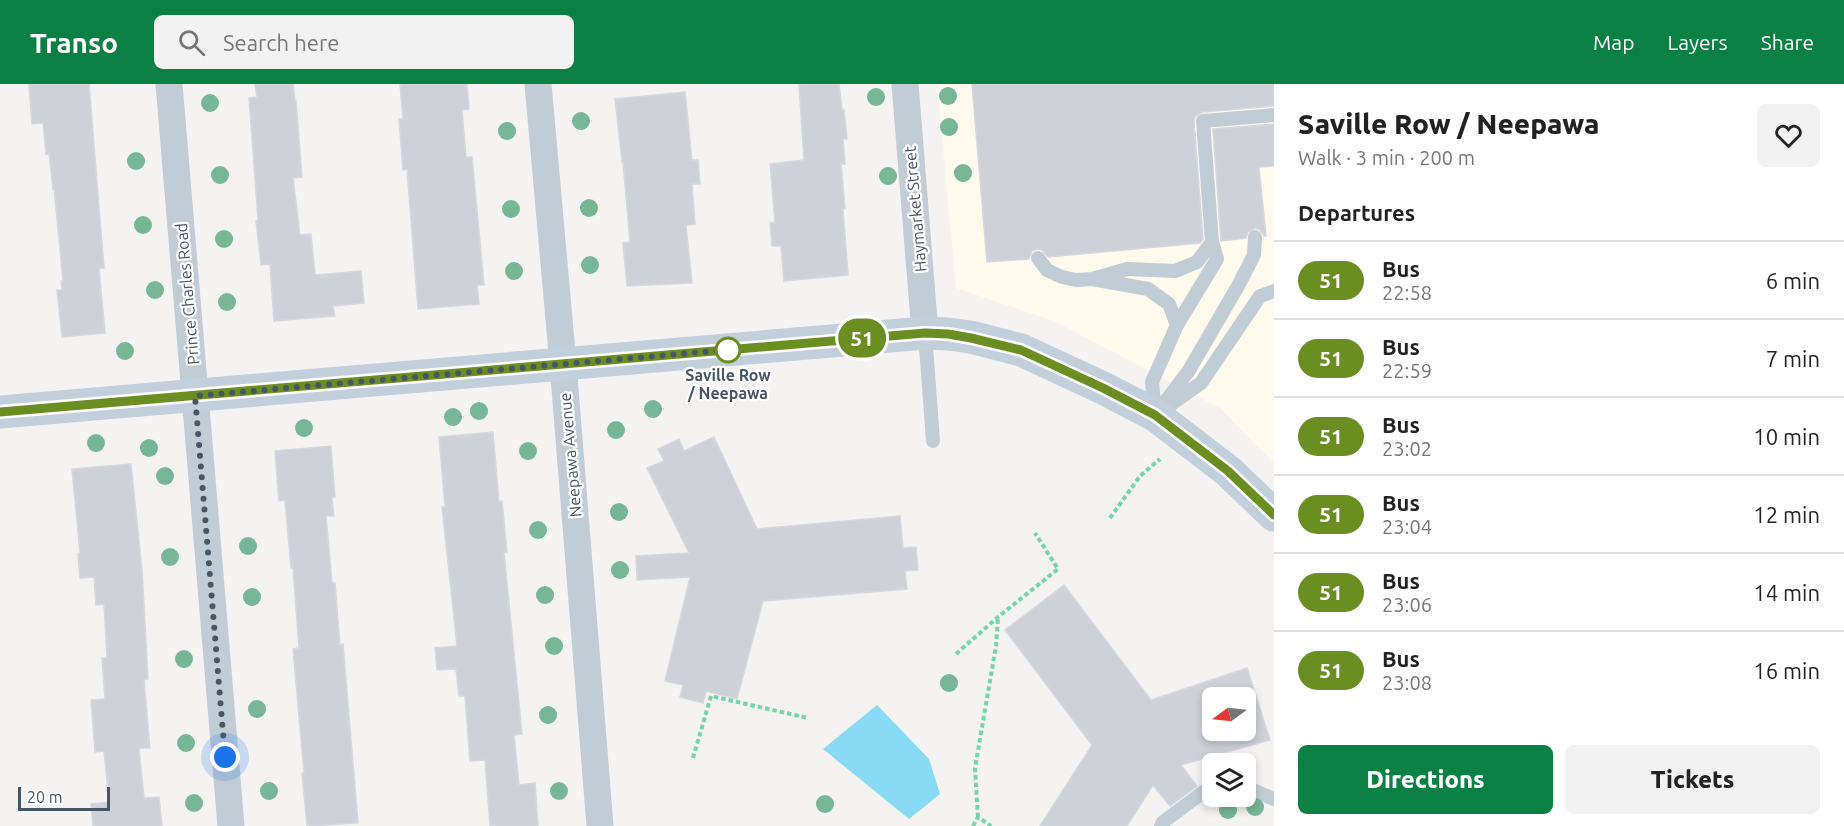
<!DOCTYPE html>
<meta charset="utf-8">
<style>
body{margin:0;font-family:Ubuntu,sans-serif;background:#f2f2f2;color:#222;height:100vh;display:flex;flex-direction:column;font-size:22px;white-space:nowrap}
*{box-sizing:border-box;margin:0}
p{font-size:20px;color:#767676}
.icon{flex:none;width:33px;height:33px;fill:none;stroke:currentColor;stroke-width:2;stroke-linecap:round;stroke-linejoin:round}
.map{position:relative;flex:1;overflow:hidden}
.sheet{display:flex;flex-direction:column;background:#fff;width:570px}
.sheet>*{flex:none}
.badge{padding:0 12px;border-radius:20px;font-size:21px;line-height:39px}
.needle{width:39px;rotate:255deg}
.controls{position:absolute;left:1202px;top:603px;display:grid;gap:12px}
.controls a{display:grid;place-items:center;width:54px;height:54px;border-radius:9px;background:#fff;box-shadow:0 3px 9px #0003;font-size:30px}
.scale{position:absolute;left:18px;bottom:15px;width:92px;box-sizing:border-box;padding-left:6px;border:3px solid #485562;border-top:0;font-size:16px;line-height:21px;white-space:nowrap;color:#485562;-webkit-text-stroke:4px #fff;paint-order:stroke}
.you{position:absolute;width:30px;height:30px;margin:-15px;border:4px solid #fff;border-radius:50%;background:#1a73e8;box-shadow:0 0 0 9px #1a73e833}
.map>.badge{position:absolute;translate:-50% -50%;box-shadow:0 0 0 3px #fff}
h2{padding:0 24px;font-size:22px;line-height:54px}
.round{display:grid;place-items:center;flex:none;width:63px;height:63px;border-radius:9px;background:#f2f2f2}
.overview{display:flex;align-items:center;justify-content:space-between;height:102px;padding:0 24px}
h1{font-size:28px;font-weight:800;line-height:45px}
.cta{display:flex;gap:12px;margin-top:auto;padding:12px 24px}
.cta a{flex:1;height:69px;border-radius:9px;background:#0b8043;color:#fff;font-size:24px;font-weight:800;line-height:69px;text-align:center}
.cta a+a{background:#f2f2f2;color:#222}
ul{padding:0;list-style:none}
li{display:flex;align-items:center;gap:18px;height:78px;padding:0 24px;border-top:2px solid #e0e0e0}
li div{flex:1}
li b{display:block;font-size:22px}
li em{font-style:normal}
li .badge{min-width:66px;font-weight:700;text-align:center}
header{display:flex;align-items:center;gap:36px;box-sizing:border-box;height:84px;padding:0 30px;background:#0b8043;color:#fff}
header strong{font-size:28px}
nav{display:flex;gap:33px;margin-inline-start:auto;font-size:21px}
.search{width:420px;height:54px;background:#f2f2f2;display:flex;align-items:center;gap:15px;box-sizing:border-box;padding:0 21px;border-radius:9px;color:#767676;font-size:22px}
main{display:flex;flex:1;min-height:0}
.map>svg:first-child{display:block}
</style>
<header>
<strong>Transo</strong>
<div class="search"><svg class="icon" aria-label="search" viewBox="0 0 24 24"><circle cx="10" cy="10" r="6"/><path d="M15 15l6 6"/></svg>Search here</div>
<nav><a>Map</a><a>Layers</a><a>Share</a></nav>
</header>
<main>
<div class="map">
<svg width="1274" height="742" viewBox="0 0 1274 742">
<rect width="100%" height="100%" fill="#f5f2f2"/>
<!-- commercial -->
<path fill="#fefaed" d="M 937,0 L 1274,0 L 1274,379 L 1220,324 L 1054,237 L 956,204 Z"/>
<!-- water -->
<path fill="#89daf4" d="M 877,621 L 929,675 L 940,710 L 909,735 L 823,665 Z"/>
<!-- building -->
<path fill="#ced1d8" stroke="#d6d8de" stroke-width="1.5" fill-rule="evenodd" d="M 29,0 L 89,0 L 104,184 L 99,184 L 105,249 L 62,253 L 57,206 L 62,206 L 61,197 L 63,197 L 54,104 L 53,105 L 49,69 L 46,70 L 43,39 L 32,40 Z
M 255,0 L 293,0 L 295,17 L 296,17 L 302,93 L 293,94 L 300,151 L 311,150 L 315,191 L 361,187 L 364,219 L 333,222 L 335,232 L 274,237 L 270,180 L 261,181 L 256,137 L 258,136 L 249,14 L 257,13 Z
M 400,0 L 467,0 L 469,25 L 462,26 L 466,73 L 472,73 L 484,201 L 477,201 L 479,220 L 418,225 L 407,85 L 403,86 L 399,35 L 403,35 Z
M 815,0 L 839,0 L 842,26 L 844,26 L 847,55 L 843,55 L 845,80 L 841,80 L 845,124 L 843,125 L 848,191 L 784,197 L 781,162 L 772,162 L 770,139 L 775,138 L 770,80 L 804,76 L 799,1 Z
M 972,0 L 1274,0 L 1274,22 L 1202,28 L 1195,33 L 1194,38 L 1203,155 L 1200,159 L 1048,173 L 1042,166 L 1038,165 L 1032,167 L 1029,175 L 987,178 Z
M 685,8 L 692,76 L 698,76 L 700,100 L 692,100 L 695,140 L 686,141 L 692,199 L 627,202 L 623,159 L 630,158 L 623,78 L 622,78 L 615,15 Z
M 1274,40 L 1274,82 L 1259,83 L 1266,152 L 1264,152 L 1260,146 L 1255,144 L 1248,148 L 1246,154 L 1221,157 L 1213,45 Z
M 493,348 L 499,418 L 502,417 L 507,468 L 504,468 L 522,650 L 514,651 L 519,701 L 535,699 L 538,742 L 490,742 L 485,676 L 470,677 L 465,612 L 459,612 L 456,585 L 437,586 L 435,564 L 457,562 L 442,423 L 445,423 L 439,353 Z
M 714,353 L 757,445 L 900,432 L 903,464 L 916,463 L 918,486 L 905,487 L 907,505 L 763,517 L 737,615 L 706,607 L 703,619 L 680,613 L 683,601 L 665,597 L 690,493 L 637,496 L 636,472 L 689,469 L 647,384 L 664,377 L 658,365 L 679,355 L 684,367 Z
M 331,362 L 335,413 L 332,413 L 334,432 L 326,432 L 332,499 L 335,499 L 340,561 L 343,560 L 358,739 L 307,742 L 302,689 L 304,689 L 293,565 L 299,564 L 293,484 L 291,484 L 285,416 L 279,417 L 275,367 Z
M 131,380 L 142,486 L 148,595 L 144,596 L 150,664 L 139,664 L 144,714 L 159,713 L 162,742 L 93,742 L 91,720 L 109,718 L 104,667 L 95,668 L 91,616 L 105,615 L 102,574 L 107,574 L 104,520 L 96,521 L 94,493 L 80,494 L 78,470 L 80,469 L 72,385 Z
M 1064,501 L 1151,616 L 1247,584 L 1270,656 L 1181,681 L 1197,702 L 1170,722 L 1153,701 L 1127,742 L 1040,742 L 1092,661 L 1005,546 ZM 1212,614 L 1245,614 L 1245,646 L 1212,646 Z"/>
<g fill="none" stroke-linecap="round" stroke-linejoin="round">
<!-- path -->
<path stroke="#74d5a9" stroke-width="4" stroke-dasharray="4.5 3" stroke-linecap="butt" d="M 1110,434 L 1140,392 L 1160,375
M 956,570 L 998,533 L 1058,485 L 1035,449
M 693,674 L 711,612 L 808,634
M 978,733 L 975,684 L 996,562 L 998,533
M 973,742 L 978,733 L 991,742"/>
<!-- lane -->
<path stroke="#c2ccd4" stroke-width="14" d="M 1038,174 L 1047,186 L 1062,193 L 1076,196 L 1092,195 L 1127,185 L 1175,187 L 1197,178 L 1212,158
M 1092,195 L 1148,205 L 1169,220 L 1177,241 L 1152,298 L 1155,329
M 1177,241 L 1217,175 L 1212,158 L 1203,37 L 1274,31
M 925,249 L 933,357
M 1167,323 L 1201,299 L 1260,212 L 1274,207
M 1155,331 L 1188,288 L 1238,202 L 1254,171 L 1255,153
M 1245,703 L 1274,715
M 1161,742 L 1163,738 L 1206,706 L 1212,705"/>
<!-- street -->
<path stroke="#c2ccd4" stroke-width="27" d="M 169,0 L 231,742
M 538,0 L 563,280 L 600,742
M 905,0 L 925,249"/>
<!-- secondary -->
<path stroke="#c4cfdc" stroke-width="33" d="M 0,328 L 925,249 L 948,250 L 971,253 L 1021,266 L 1103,304 L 1155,331 L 1228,387 L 1274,431"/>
</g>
<!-- trees -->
<g fill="#77b798">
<circle cx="948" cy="12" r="9"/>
<circle cx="876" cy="13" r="9"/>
<circle cx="210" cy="19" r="9"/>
<circle cx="581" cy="37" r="9"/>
<circle cx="949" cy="43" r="9"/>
<circle cx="507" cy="47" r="9"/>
<circle cx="136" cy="77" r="9"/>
<circle cx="963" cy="89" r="9"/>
<circle cx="220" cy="91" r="9"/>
<circle cx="888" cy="92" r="9"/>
<circle cx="589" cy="124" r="9"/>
<circle cx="511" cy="125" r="9"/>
<circle cx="143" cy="141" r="9"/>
<circle cx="224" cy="155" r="9"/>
<circle cx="590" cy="181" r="9"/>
<circle cx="514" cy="187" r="9"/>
<circle cx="155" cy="206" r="9"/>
<circle cx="227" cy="218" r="9"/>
<circle cx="125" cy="267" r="9"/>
<circle cx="653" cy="325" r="9"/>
<circle cx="479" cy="327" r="9"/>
<circle cx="453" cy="333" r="9"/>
<circle cx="304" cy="344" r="9"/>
<circle cx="616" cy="346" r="9"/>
<circle cx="96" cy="359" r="9"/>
<circle cx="149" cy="364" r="9"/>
<circle cx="528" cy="367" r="9"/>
<circle cx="165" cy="392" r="9"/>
<circle cx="619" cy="428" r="9"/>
<circle cx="538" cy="446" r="9"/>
<circle cx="248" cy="462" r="9"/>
<circle cx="170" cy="473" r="9"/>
<circle cx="620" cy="486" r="9"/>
<circle cx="545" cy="511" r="9"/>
<circle cx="252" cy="513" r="9"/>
<circle cx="554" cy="562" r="9"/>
<circle cx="184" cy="575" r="9"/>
<circle cx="949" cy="599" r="9"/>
<circle cx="257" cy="625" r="9"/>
<circle cx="548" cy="631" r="9"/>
<circle cx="186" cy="659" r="9"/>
<circle cx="269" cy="707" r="9"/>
<circle cx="559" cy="707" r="9"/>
<circle cx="194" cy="719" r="9"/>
<circle cx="825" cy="720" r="9"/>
<circle cx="1255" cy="723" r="9"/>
<circle cx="1228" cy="726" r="9"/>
</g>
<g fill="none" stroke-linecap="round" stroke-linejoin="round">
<!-- line casing -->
<g stroke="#fff" stroke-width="14">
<path id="line" d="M 0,328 L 925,249 L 948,250 L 971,254 L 1021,266 L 1103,304 L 1155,331 L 1228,387 L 1274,431"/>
</g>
<!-- line -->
<use href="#line" stroke="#6b8e23" stroke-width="9"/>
<!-- walk -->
<path stroke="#485562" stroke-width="6" stroke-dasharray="0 10.8" d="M 225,673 L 195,312 L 738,265 L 728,266"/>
</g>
<!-- markers -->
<circle fill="#fff" stroke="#6b8e23" stroke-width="3" cx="728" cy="266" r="12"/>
<g text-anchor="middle" stroke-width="4.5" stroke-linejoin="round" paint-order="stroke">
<!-- street labels -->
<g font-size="16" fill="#485562" stroke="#fff">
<text transform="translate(915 125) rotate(-95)" y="6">Haymarket Street</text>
<text transform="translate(187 210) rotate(-95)" y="6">Prince Charles Road</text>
<text transform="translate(570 371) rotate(-95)" y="6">Neepawa Avenue</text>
</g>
<!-- stop labels -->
<g font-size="16" font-weight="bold" fill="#485562" stroke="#fff">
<text x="728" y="297">Saville Row<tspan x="728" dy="18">/ Neepawa</tspan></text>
</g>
</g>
</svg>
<div class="controls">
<a><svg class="needle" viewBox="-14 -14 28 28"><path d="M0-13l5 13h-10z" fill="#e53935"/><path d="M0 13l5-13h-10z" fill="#767676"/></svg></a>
<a><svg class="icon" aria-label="layers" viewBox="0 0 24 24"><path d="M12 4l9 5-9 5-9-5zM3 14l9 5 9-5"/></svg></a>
</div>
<div class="scale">20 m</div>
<div class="you" style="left:225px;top:673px"></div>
<b class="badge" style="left:862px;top:254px;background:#6b8e23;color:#fff">51</b>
</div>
<section class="sheet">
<div class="overview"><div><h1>Saville Row / Neepawa</h1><p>Walk · 3 min · 200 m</p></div><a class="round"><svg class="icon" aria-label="heart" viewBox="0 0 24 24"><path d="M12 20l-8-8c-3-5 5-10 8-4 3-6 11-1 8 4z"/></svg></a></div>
<h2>Departures</h2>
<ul>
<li><span class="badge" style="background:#6b8e23;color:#fff">51</span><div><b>Bus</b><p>22:58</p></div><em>6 min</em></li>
<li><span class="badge" style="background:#6b8e23;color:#fff">51</span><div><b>Bus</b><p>22:59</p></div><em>7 min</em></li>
<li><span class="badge" style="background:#6b8e23;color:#fff">51</span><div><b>Bus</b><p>23:02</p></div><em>10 min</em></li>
<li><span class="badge" style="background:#6b8e23;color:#fff">51</span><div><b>Bus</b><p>23:04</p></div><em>12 min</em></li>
<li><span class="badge" style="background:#6b8e23;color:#fff">51</span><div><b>Bus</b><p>23:06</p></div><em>14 min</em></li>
<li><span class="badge" style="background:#6b8e23;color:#fff">51</span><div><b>Bus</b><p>23:08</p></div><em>16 min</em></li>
</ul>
<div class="cta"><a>Directions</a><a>Tickets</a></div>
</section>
</main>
